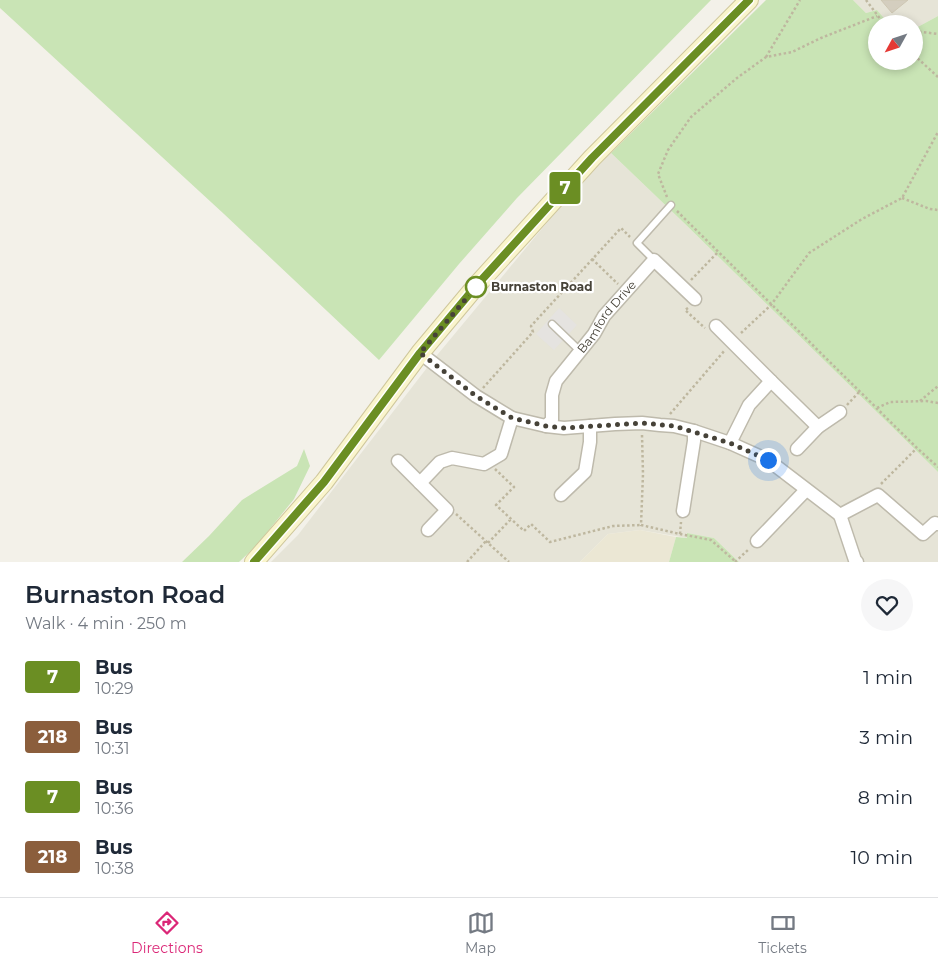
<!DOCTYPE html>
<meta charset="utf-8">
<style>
body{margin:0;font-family:Montserrat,sans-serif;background:#f6f6f7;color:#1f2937;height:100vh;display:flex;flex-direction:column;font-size:19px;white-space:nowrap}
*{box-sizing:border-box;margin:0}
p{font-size:16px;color:#747a83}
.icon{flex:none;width:28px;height:28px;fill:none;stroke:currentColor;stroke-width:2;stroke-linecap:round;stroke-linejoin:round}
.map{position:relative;height:562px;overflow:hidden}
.sheet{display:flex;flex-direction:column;background:#fff;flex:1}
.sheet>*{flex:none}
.badge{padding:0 10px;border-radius:4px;font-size:18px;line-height:32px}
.needle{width:32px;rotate:230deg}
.controls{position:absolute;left:868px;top:15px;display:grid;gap:10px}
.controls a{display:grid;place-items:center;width:55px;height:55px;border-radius:50%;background:#fff;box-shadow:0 2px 8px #0003;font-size:25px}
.you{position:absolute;width:25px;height:25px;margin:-12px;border:4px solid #fff;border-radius:50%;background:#1a73e8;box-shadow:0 0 0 8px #1a73e833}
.map>.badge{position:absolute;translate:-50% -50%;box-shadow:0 0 0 2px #fff}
.round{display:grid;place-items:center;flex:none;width:52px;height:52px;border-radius:26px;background:#f6f6f7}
.head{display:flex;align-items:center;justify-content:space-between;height:85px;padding:0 25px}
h1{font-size:24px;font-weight:600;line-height:38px}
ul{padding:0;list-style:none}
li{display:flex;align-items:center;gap:15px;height:60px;padding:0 25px}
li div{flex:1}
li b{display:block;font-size:19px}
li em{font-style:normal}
li .badge{min-width:55px;font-weight:700;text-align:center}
.menu{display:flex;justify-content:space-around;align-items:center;height:70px;border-top:1px solid #e0e1e3;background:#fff;font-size:14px;color:#747a83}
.menu a{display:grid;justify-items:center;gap:2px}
.menu .selected{color:#db2777}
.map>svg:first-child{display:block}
</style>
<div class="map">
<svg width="938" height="562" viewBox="0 0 938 562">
<rect width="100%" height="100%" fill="#f3f1e9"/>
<!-- residential -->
<path fill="#e6e4d7" d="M 853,0 L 938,0 L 938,16 L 914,29 L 914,24 L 889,24 L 877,10 L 866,13 Z
M 611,153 L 683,222 L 938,472 L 938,562 L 739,562 L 714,538 L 687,533 L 687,538 L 640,530 L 608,534 L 580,562 L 271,562 L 298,535 L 433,360 L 579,184 Z"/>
<!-- education -->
<path fill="#ebe7d4" d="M 640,530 L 676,537 L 669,562 L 580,562 L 608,534 Z"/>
<!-- green -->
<path fill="#c9e4b5" d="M 0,0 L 711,0 L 517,198 L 459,264 L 379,360 L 224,214 L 0,8 Z
M 766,0 L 853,0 L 866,13 L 877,10 L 889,24 L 876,24 L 876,61 L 914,61 L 914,29 L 938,16 L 938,472 L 683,222 L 611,153 Z
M 304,449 L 310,466 L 294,499 L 256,546 L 239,562 L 182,562 L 209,536 L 242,500 L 297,466 Z
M 687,533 L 714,538 L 739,562 L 669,562 L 676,537 L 687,538 Z"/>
<!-- parking -->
<path fill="#e5e3e0" d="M 559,308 L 577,325 L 554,350 L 536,334 Z"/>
<!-- building -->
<path fill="#d4cebf" stroke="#cec7b3" d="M 881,0 L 908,0 L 892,13 Z"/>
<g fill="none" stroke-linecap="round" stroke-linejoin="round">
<!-- lane casing -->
<g stroke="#bebaac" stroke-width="9">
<path id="lane" d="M 654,260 L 637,243 L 671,205
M 552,324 L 580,351"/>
</g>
<!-- street casing -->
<g stroke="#bebaac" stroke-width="15">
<g id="street">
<path d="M 716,326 L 771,381"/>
<path d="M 420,353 L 476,396 L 512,418 L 546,426 L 564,428 L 615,424 L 642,423 L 660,425 L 674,426 L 694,431 L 730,443 L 768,460 L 840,515"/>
<path id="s1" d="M 546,426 L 552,420 L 552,395 L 556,381 L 594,334 L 604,316 L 654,260 L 695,299"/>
<path d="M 730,443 L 749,405 L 771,381 L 818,427"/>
<path d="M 797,449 L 818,427 L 840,412"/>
<path d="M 398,461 L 447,510 L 428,530"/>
<path d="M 420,483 L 440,462 L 452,458 L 484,464 L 501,454 L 512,418"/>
<path d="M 561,495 L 585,472 L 590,442 L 590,426"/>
<path d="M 683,511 L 694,441 L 694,431"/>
<path d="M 840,515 L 878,495 L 923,534 L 935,523 L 938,524"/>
<path d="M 840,515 L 855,560 L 857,562"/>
<path d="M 757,541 L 806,490"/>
</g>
</g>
<!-- secondary casing -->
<g stroke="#cfc79c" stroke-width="20">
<path id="secondary" d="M 254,562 L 324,482 L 420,353 L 476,286 L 592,158 L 749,0"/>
</g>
<!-- path -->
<path stroke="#beb79f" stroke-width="2.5" stroke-dasharray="2.5 2.5" stroke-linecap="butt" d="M 866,0 L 884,24
M 914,31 L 938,34
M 914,55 L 938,77
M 766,57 L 800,0
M 667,197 L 658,174 L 668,150 L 691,117 L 737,78 L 766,57 L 792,52 L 821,38 L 877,16
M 902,198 L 930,209 L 938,210
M 677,211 L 917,448 L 938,467
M 592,259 L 618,284
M 691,280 L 718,252
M 688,308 L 685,310 L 705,328
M 741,333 L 771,305 L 809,253 L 862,219 L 902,198 L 938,132
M 483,388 L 533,332 L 531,326 L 621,228 L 630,237
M 920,401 L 938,386
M 847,405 L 860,391
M 877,408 L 890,402 L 926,401 L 938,403
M 670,414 L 725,350
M 642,435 L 643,474 L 641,525 L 680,534 L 711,540 L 736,562
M 495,469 L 514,487 L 496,505 L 524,531 L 531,524 L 550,542 L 613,526 L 641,525
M 881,484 L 917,448
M 456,514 L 509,562
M 680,534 L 681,522
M 488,543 L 511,519
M 467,562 L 486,541
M 735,562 L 749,549"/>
<!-- lane -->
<use href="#lane" stroke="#fff" stroke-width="6"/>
<!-- street -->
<use href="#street" stroke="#fff" stroke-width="12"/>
<!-- secondary -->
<use href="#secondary" stroke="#faf5cc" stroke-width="18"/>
</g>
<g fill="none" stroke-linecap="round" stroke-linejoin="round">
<!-- line casing -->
<g stroke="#fff" stroke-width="11">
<path id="line" d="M 254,562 L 324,482 L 420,353 L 476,286 L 592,158 L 749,0"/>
</g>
<!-- line -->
<use href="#line" stroke="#6b8e23" stroke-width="8"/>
<!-- walk -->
<path stroke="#464238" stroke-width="5" stroke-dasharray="0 9" d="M 476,287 L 420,353 L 476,396 L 512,418 L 546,426 L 564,428 L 642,423 L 674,426 L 730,443 L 768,460"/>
</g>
<!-- markers -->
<circle fill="#fff" stroke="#6b8e23" stroke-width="2.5" cx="476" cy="287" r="10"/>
<g text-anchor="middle" stroke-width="4.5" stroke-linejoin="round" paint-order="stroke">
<!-- stop labels -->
<g font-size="12" font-weight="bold" fill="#464238" stroke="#fff" text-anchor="start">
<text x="491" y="291">Burnaston Road</text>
</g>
<!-- street labels -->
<g font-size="12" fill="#464238" stroke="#fff">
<text dy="4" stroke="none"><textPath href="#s1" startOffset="130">Bamford Drive</textPath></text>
</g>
</g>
</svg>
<div class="controls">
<a><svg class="needle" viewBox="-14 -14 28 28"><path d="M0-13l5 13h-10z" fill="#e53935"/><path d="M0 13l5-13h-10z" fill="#747a83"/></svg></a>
</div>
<div class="you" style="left:768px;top:460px"></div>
<b class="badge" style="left:565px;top:188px;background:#6b8e23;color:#fff">7</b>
</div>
<section class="sheet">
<div class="head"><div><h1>Burnaston Road</h1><p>Walk · 4 min · 250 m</p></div><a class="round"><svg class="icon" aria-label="heart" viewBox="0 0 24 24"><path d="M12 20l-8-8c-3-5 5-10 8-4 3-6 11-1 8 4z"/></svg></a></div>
<ul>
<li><span class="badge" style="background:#6b8e23;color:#fff">7</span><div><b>Bus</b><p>10:29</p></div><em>1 min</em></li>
<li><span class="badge" style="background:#8b5e3c;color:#fff">218</span><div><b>Bus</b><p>10:31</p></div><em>3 min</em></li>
<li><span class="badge" style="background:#6b8e23;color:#fff">7</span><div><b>Bus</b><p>10:36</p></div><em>8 min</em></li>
<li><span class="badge" style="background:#8b5e3c;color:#fff">218</span><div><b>Bus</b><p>10:38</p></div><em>10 min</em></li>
</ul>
</section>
<nav class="menu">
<a class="selected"><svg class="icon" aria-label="directions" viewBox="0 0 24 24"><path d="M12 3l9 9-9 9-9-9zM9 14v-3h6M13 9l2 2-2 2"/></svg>Directions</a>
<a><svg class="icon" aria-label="map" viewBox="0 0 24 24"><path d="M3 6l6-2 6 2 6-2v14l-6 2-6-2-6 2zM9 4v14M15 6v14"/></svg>Map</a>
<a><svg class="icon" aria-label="tickets" viewBox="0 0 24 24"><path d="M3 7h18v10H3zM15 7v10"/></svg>Tickets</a>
</nav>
